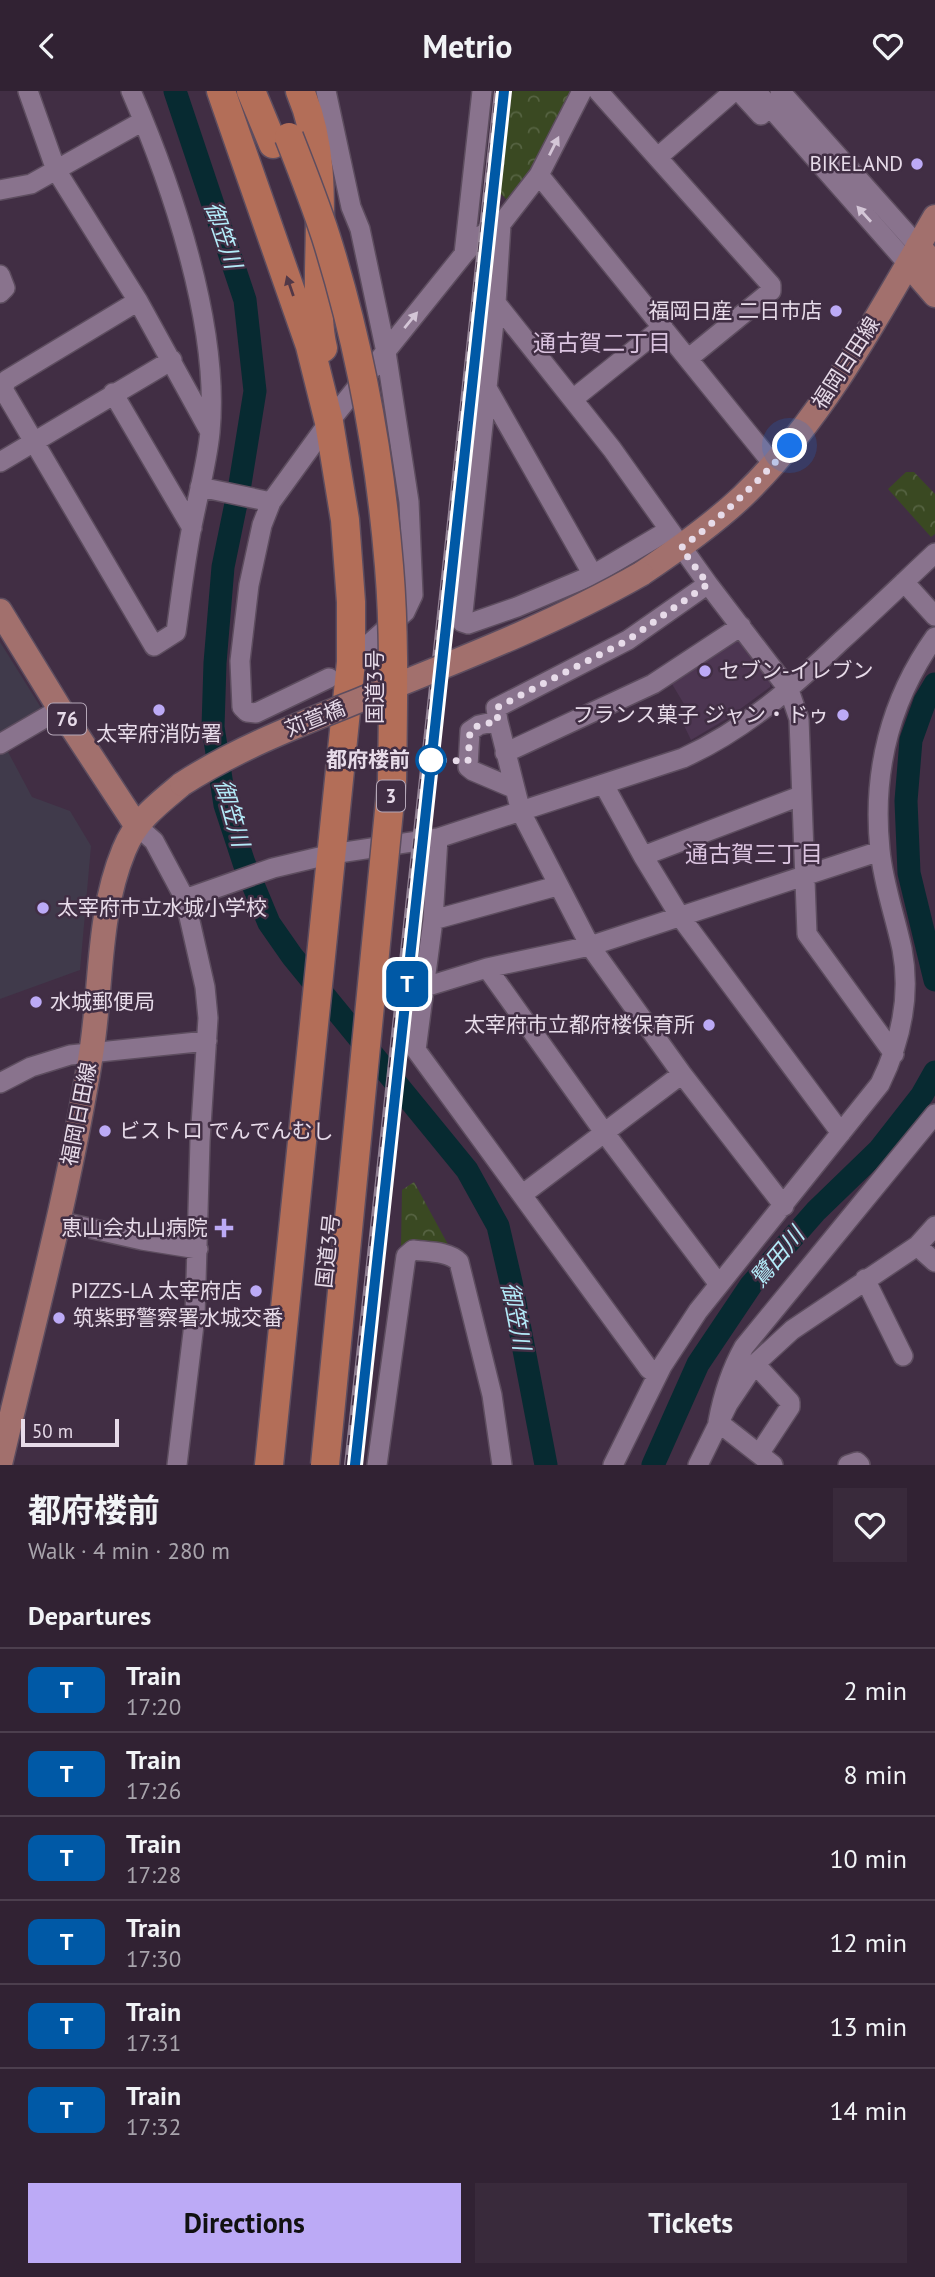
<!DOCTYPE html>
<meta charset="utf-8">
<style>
body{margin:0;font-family:"PT Sans","Noto Sans JP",sans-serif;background:#392a3b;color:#f1f3f6;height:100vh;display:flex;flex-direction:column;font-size:26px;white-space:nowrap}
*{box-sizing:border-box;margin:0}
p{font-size:23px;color:#a8a4ac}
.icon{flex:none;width:38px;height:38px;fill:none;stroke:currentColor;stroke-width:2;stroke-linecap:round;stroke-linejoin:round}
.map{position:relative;height:1374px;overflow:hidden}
.details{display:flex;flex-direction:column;background:#312233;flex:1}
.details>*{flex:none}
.badge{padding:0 14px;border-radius:10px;font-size:24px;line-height:46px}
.scale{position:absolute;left:21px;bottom:18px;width:98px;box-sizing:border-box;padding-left:7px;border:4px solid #e7dbe9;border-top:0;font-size:19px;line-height:24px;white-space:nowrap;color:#e7dbe9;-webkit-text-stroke:5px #412e44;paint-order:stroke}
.you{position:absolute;width:35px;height:35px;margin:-18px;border:5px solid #fff;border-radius:50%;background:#1a73e8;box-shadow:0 0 0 10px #1a73e833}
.map>.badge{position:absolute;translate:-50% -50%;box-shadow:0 0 0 4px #fff}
h2{padding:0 28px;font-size:26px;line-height:63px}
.round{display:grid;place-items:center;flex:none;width:74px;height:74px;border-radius:0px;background:#392a3b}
.headline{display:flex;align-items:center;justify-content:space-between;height:119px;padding:0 28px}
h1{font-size:33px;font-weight:700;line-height:52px}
.cta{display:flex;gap:14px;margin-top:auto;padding:14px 28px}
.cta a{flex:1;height:80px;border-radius:0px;background:#bcaaf6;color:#111;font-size:28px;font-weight:700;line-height:80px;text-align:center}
.cta a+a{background:#392a3b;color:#f1f3f6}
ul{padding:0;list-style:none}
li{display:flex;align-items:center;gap:21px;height:84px;padding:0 28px;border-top:2px solid #4c3f4e}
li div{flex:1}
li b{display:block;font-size:26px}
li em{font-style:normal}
li .badge{min-width:77px;font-weight:700;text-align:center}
header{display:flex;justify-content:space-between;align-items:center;height:91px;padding:0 28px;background:#312233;font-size:32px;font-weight:700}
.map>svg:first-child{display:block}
</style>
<header><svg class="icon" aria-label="back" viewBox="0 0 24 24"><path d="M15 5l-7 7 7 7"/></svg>Metrio<svg class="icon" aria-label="heart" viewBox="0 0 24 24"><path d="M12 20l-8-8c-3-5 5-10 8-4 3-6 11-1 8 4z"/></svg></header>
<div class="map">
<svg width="935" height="1374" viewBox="0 0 935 1374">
<defs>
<pattern id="park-crowns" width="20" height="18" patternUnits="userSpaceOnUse" patternTransform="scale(1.75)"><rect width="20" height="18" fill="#3a4922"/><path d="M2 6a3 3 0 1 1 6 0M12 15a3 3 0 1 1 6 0" fill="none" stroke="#566342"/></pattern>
</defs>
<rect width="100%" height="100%" fill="#412e44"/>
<!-- built -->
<path fill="#4d3652" d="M 741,550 L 771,589 L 770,596 L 728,627 L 691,649 L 679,624 L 687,618 L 672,593 L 735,551 Z"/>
<!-- education -->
<path fill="#403a4b" d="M 0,551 L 43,620 L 0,645 Z
M 7,659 L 32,706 L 70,720 L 91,755 L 80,879 L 0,908 L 0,663 Z"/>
<!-- park -->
<path fill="url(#park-crowns)" d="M 512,0 L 573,0 L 531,77 L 508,110 L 500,102 Z
M 906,381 L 914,381 L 935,403 L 935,443 L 931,446 L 888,398 Z
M 414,1091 L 451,1159 L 401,1155 L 402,1099 Z"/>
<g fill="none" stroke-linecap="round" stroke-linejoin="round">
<!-- river -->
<path stroke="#072a31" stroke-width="23" d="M 175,0 L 245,209 L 255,300 L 240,393 L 223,476 L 215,572 L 213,636 L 225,714 L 244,772 L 269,832 L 292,865 L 467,1079 L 498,1135 L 511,1191 L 546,1374
M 935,593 L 925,610 L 911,649 L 906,710 L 909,782 L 935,889
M 653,1374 L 698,1273 L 751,1194 L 816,1120 L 879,1059 L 922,1004 L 935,981"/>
<!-- minor casing -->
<g stroke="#5d4d5f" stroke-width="22">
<path id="minor" d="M 28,0 L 56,79 L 138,210 L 210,341
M 131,0 C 172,95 220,236 210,341 C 207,372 198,404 192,435 C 185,470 181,506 176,541 L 154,555 L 3,298 L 7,289 L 138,210
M 326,0 L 351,116 L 360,138 L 386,261 L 409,411 L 413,504 L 405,521 L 362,559
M 598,0 L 771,194 L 771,200 L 689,267
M 739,0 L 761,24
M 756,0 L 909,174
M 780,0 L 918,155
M 658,66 L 734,0
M 539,84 L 773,373
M 0,99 L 31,93 L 143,30
M 501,133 L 496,212 L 462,531 L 468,533 L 517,516 L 593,484 L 669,439
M 464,163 L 482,0
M 0,184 L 5,197 L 0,202
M 496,212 L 612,358 L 708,493 L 789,599 L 799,628 L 807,843 L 894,963
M 487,297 L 593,484
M 113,302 L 192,437
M 573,308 L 663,236
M 0,371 L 172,269
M 200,396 L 271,411
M 904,491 L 935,525
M 329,587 L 256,622 L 247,621 L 242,616 L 240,570 L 249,494 L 262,434 L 271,411 L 329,331 L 464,163 L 482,144 L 501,133 L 539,84 L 582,0
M 498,630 L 496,617 L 628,549 L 708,493
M 0,653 L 60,618
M 505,662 L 653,593 L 741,535
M 604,694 L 643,765 L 679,824 L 841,1042
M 513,697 L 473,680 L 468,676 L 470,640 L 479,634 L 498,630 L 521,721 L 590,855 L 682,983 L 784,1115
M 136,734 L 154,750 L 185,808 L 205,896 L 208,927 L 200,1050 L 195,1225 L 177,1374
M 438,747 L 433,829 L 416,959 L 649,1278 L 657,1284
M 643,765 L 800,705
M 185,808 L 273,777 L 332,763 L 438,747 L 683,667 C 745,639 793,596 841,550 C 873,521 904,491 935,462
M 433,829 L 557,795
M 487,877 L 604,1041 L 718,1192
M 425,896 L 487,877 L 590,855 L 880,760
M 0,992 L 31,976 L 70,964 L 207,950
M 523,1103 L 682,983
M 58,1130 L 142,1149 L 198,1158
M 917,1155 L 935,1171
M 865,1188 L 903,1265
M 755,1273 L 790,1311 L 790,1316 L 759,1363
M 718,1331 C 723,1304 731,1279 744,1256 L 935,1023
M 718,1331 L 773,1374
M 377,1374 L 406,1165 L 413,1159 C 427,1161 449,1160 459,1171 L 492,1304 L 502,1374
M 613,1374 L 662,1275 L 698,1220 L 880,993 C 901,950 911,905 902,858 C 895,825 883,792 880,759 C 872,682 890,609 935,546
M 698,1374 L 728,1313 L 755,1273 L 792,1239 L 917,1155 L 935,1135
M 848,1374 L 857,1371 L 860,1374"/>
</g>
<!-- major casing -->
<g stroke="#5d4d5f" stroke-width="27">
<path id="major" d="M 918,155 L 935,174
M 909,174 L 935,204
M 641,483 C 677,459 711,435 742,406 C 824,327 879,223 935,126
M 0,520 L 60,618 L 136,734
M 0,1373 C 32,1237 69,1101 91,963 C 102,896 97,824 124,759 C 136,729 158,713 182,693"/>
</g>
<!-- highway casing -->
<g stroke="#5d4d5f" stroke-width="31">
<path id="highway" d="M 221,0 L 310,255 L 329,331 L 345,429 L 351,511 L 351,571 L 269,1374
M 251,0 L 273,53
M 300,0 C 325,58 320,120 319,181 C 319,206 317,232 323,257"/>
</g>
<!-- minor -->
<use href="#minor" stroke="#89738d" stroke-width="19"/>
<!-- major -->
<use href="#major" stroke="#a2706d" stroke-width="24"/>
<!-- highway -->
<use href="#highway" stroke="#b36e58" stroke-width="28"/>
<!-- rail casing -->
<g stroke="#928294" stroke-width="6">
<path id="rail" d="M 347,1374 L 497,0"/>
</g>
<!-- rail -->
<use href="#rail" stroke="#412e44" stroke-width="3.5" stroke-dasharray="10" stroke-linecap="butt"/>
<!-- major-bridge casing -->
<g stroke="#5d4d5f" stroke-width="27" stroke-linecap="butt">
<path id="major-bridge" d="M 182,693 C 241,655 306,631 370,605 C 462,568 555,532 641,483"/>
</g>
<!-- highway-bridge casing -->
<g stroke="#5d4d5f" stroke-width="31" stroke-linecap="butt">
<path id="highway-bridge" d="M 289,46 C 302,79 315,112 326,146 C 359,251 380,365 389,475 C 395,546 393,617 392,689 L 325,1374"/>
</g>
<!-- major-bridge -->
<use href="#major-bridge" stroke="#a2706d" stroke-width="24"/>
<!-- highway-bridge -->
<use href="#highway-bridge" stroke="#b36e58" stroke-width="28"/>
</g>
<!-- one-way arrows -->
<defs><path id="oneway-solid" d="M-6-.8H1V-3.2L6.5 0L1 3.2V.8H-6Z" transform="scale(1.75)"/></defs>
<g fill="#d4c6d7">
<use href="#oneway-solid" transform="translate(554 55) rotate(-63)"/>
<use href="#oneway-solid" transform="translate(864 123) rotate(-132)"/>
<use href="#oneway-solid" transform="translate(411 229) rotate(-51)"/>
</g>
<use fill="#523847" href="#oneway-solid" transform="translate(290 195) rotate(-109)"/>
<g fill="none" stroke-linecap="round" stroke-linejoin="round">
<!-- line casing -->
<g stroke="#fff" stroke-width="16">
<path id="line" d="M 355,1374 L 504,0"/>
</g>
<!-- line -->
<use href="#line" stroke="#0059a6" stroke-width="10"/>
<!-- walk -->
<path stroke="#e7dbe9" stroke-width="7" stroke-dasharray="0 12.6" d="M 431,669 L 468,670 L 470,640 L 479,634 L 498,630 L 496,617 L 628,549 L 708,493 L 681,457 C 721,427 757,392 790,355"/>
</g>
<!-- markers -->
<g fill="#bcaaf6" stroke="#412e44" stroke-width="2.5">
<circle cx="917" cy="73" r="7"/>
<circle cx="836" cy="220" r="7"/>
<circle cx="705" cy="580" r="7"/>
<circle cx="159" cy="619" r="7"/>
<circle cx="843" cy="624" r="7"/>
<circle cx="43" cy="817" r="7"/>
<circle cx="36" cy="911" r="7"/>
<circle cx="709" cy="934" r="7"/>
<circle cx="105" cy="1040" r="7"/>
<path d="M220.5 1126.5h7v7h7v7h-7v7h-7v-7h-7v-7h7z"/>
<circle cx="256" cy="1200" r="7"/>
<circle cx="59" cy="1227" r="7"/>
</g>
<circle fill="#fff" stroke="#0059a6" stroke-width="3.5" cx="431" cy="669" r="14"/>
<g text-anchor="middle" stroke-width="5" stroke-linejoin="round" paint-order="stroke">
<!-- shield labels -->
<g fill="#412e44" stroke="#b5a7b8" stroke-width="2">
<rect x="48" y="612.5" width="38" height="31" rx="5"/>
<rect x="377" y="689.5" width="28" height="31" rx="5"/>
</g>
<g font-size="19" font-weight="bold" fill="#e7dbe9">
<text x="67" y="635">76</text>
<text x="391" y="712">3</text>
</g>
<!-- poi labels -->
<g font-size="21" fill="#e7dbe9" stroke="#412e44" text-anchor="end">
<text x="903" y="80">BIKELAND</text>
<text x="822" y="227">福岡日産 二日市店</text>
<text x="719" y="587" text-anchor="start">セブン-イレブン</text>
<text x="829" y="631">フランス菓子 ジャン・ドゥ</text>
<text x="159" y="650" text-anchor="middle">太宰府消防署</text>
<text x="57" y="824" text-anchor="start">太宰府市立水城小学校</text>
<text x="50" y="918" text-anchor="start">水城郵便局</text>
<text x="695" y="941">太宰府市立都府楼保育所</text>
<text x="119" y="1047" text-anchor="start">ビストロ でんでんむし</text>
<text x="208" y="1144">恵山会丸山病院</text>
<text x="242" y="1207">PIZZS-LA 太宰府店</text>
<text x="73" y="1234" text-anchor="start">筑紫野警察署水城交番</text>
</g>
<!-- street labels -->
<g font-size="21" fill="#e7dbe9" stroke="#412e44">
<text transform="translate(846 272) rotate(-57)" y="7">福岡日田線</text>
<text transform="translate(375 596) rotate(-90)" y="7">国道3号</text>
<text transform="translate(315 628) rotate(-22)" y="7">苅萱橋</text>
<text transform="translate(79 1023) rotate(-79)" y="7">福岡日田線</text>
<text transform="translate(328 1160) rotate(-84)" y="7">国道3号</text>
</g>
<!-- stop labels -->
<g font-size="21" font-weight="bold" fill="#e7dbe9" stroke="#412e44" text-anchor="end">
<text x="410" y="676">都府楼前</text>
</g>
<!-- water labels -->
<g font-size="23" font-style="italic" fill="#b3eaf8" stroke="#412e44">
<text transform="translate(223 144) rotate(71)" y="8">御笠川</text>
<text transform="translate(232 722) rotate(74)" y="8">御笠川</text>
<text transform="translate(777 1166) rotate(-50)" y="8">鷺田川</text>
<text transform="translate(516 1225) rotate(79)" y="8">御笠川</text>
</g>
<!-- neighbourhood labels -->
<g font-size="23" fill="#dac3df" stroke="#412e44">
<text x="602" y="260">通古賀二丁目</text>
<text x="754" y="771">通古賀三丁目</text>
</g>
</g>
</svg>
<div class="scale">50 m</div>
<div class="you" style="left:790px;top:355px"></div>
<b class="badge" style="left:407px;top:893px;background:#0059a6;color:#fff">T</b>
</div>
<section class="details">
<div class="headline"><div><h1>都府楼前</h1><p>Walk · 4 min · 280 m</p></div><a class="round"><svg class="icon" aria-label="heart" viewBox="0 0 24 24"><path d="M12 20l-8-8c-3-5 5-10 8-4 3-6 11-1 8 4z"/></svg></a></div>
<h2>Departures</h2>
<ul>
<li><span class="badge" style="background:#0059a6;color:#fff">T</span><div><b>Train</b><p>17:20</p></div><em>2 min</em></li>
<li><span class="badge" style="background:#0059a6;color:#fff">T</span><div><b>Train</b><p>17:26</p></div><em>8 min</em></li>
<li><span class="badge" style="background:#0059a6;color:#fff">T</span><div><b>Train</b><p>17:28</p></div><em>10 min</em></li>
<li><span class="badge" style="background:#0059a6;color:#fff">T</span><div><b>Train</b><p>17:30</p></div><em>12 min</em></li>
<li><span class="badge" style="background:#0059a6;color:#fff">T</span><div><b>Train</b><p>17:31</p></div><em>13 min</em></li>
<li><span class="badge" style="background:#0059a6;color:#fff">T</span><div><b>Train</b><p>17:32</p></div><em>14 min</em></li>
</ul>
<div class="cta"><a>Directions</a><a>Tickets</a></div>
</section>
